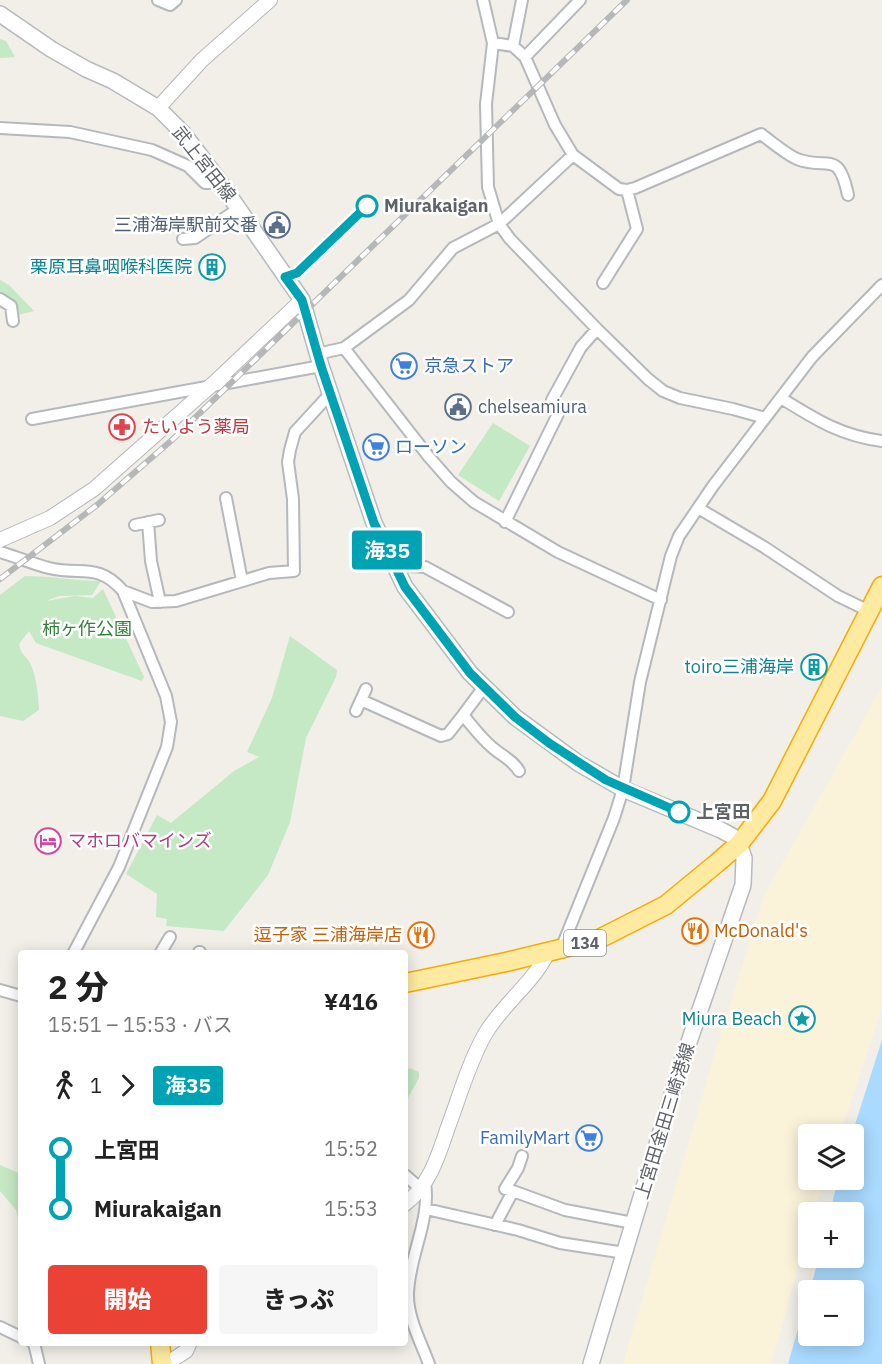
<!DOCTYPE html>
<html lang="ja">
<meta charset="utf-8">
<style>
body{margin:0;font-family:"IBM Plex Sans","Noto Sans JP",sans-serif;background:#f6f6f6;color:#222;height:100vh;display:flex;flex-direction:column;font-size:22px;white-space:nowrap}
*{box-sizing:border-box;margin:0}
p{font-size:20px;color:#767676}
.icon{flex:none;width:33px;height:33px;fill:none;stroke:currentColor;stroke-width:2;stroke-linecap:round;stroke-linejoin:round}
.map{position:relative;flex:1;overflow:hidden}
.panel{position:absolute;left:18px;top:950px;width:390px;height:396px;display:flex;flex-direction:column;background:#fff;border-radius:6px;box-shadow:0 3px 15px #0003}
.panel>*{flex:none}
.badge{padding:0 12px;border-radius:4px;font-size:21px;line-height:39px}
.tools{position:absolute;left:798px;top:1124px;display:grid;gap:12px}
.tools a{display:grid;place-items:center;width:66px;height:66px;border-radius:6px;background:#fff;box-shadow:0 3px 15px #0003;font-size:30px}
.map>.badge{position:absolute;translate:-50% -50%;box-shadow:0 0 0 3px #fff}
.legs{display:flex;align-items:center;gap:9px;height:66px;padding:0 30px;font-size:20px}
.legs p{margin-inline-start:auto}
.overview{display:flex;align-items:center;justify-content:space-between;height:102px;padding:0 30px}
h1{font-size:33px;font-weight:800;line-height:45px}
.cta{display:flex;gap:12px;margin-top:auto;padding:12px 30px}
.cta a{flex:1;height:69px;border-radius:6px;background:#ea4335;color:#fff;font-size:24px;font-weight:800;line-height:69px;text-align:center}
.cta a+a{background:#f6f6f6;color:#222}
ul{padding:0 30px;list-style:none}
li{display:flex;align-items:center;gap:21px;height:60px;font-size:22px}
li i{display:grid;place-items:center;width:9px;height:100%;margin:0 8px;background:currentColor}
li i::after{content:'';width:15px;height:15px;margin:-8px;border:4px solid;border-radius:50%;background:#fff}
li p{margin-inline-start:auto}
li:first-child i{background:linear-gradient(#0000 50%,currentColor 0)}
li:last-child i{background:linear-gradient(currentColor 50%,#0000 0)}
.map>svg:first-child{display:block}
</style>
<div class="map">
<svg width="882" height="1364" viewBox="0 0 882 1364">
<rect width="100%" height="100%" fill="#f1efe8"/>
<!-- green -->
<path fill="#c5e8c5" d="M 0,39 L 6,41 L 15,57 L 0,58 Z
M 0,280 L 9,285 L 34,311 L 18,315 L 11,302 L 0,296 Z
M 493,423 L 530,446 L 499,501 L 458,475 Z
M 25,576 C 51,576 76,581 101,581 L 92,595 L 59,596 L 46,601 L 75,596 L 93,598 L 103,589 L 144,677 L 142,681 L 36,643 L 29,631 L 19,644 C 21,656 27,656 31,665 C 37,679 38,695 39,710 L 23,721 L 0,716 L 0,595 Z
M 290,636 L 337,670 L 336,677 L 306,738 L 290,822 L 268,875 L 224,931 L 166,926 L 167,919 L 156,917 L 157,894 L 126,874 L 157,815 L 171,823 L 234,771 L 259,757 L 247,752 L 272,698 Z
M 409,1068 L 419,1072 L 419,1078 L 405,1103 L 405,1076 Z
M 0,1165 L 21,1174 L 21,1220 L 18,1218 L 16,1210 L 0,1191 Z"/>
<!-- sand -->
<path fill="#fbf3d9" d="M 882,687 L 882,1008 L 840,1134 L 808,1134 L 808,1179 L 825,1179 L 814,1212 L 808,1212 L 808,1233 L 771,1364 L 623,1364 L 722,1030 L 764,896 Z"/>
<!-- water -->
<path fill="#aadaff" d="M 882,1040 L 882,1364 L 788,1364 L 808,1294 L 808,1335 L 854,1335 L 854,1290 L 810,1290 L 819,1257 L 854,1257 L 854,1212 L 830,1212 L 838,1179 L 854,1179 L 854,1134 L 852,1134 Z"/>
<g fill="none" stroke-linecap="round" stroke-linejoin="round">
<!-- minor casing -->
<g stroke="#b5b8bc" stroke-width="14">
<path id="minor" d="M 158,0 L 170,5 L 176,0
M 483,0 L 493,43 L 486,104 L 488,187 L 499,224 L 510,239 L 597,329 L 648,379 L 663,391 L 680,398 L 733,409 L 765,418
M 493,43 L 513,46 L 525,57 L 580,0
M 513,46 L 522,0
M 525,57 L 555,125 L 573,155 L 619,189 L 627,190 L 635,188 L 761,134 C 772,142 784,153 797,159 C 828,171 838,148 848,195
M 0,128 L 70,132 L 152,150 L 188,166 L 205,183 L 209,183 L 217,178
M 183,239 L 195,238 L 238,209
M 603,283 L 637,229 L 627,190
M 0,299 L 11,306 L 13,321
M 344,348 L 429,457 L 451,482 L 474,502 L 558,552 L 661,600
M 317,354 L 344,348 L 409,300 L 453,248 L 499,224 L 573,155
M 781,398 C 815,419 841,436 882,441
M 32,419 L 321,366
M 226,498 L 242,581
M 698,508 L 764,547 L 838,596 L 869,611
M 148,522 L 151,561 L 160,602
M 505,522 L 559,412 L 552,400 L 581,347 L 597,329
M 135,525 L 159,520
M 0,552 C 17,557 33,564 49,568 C 81,576 98,562 123,591 L 166,696 L 171,722 L 167,747 L 119,867 L 74,952
M 394,565 L 425,567 L 508,612
M 123,591 L 152,602 L 176,601 L 269,573 L 294,571 L 293,499 L 288,462 L 290,450 L 295,432 L 330,394
M 484,687 L 463,715 C 473,727 482,739 493,748 C 502,756 513,760 519,771
M 361,700 L 441,736 L 448,734 L 463,715
M 356,711 L 366,689
M 561,949 L 614,818 L 623,789 L 640,682 L 671,556 L 679,536 L 713,486 L 812,357 L 882,285
M 161,952 L 170,937
M 199,952 L 200,952
M 0,990 L 21,996
M 405,1175 L 421,1189
M 425,1183 C 431,1220 409,1256 408,1293 C 407,1317 421,1342 429,1364
M 513,1191 L 505,1189 L 518,1168 L 522,1156
M 426,1209 L 518,1230 L 560,1243 L 625,1253
M 495,1225 L 513,1191 L 565,1210 L 633,1223
M 0,1327 L 21,1337
M 32,1342 L 34,1343 L 39,1364"/>
</g>
<!-- tertiary casing -->
<g stroke="#b5b8bc" stroke-width="16">
<path id="tertiary" d="M 158,108 L 202,60 L 270,0
M 0,540 L 50,518 L 94,489 L 215,382 L 302,300
M 405,1204 C 429,1186 438,1157 447,1130 C 459,1098 468,1065 484,1036 C 501,1005 533,984 548,952
M 166,1364 L 186,1351 L 190,1342"/>
</g>
<!-- secondary casing -->
<g stroke="#b6babf" stroke-width="18">
<path id="secondary" d="M 0,14 L 51,49 L 86,69 L 113,81 L 158,108 L 183,133 L 217,178 L 302,300 L 321,366 L 374,523 L 405,587 L 470,673 L 515,717 L 578,763 L 623,789 L 721,830 L 732,836 L 739,844 L 744,858 L 743,885 L 679,1071 L 591,1364"/>
</g>
<!-- trunk casing -->
<g stroke="#f9ab00" stroke-width="21">
<path id="trunk" d="M 405,983 L 506,962 L 597,940 L 666,905 L 717,863 L 739,844 L 772,801 L 882,586
M 160,1342 L 162,1364"/>
</g>
<!-- minor -->
<use href="#minor" stroke="#fff" stroke-width="10"/>
<!-- tertiary -->
<use href="#tertiary" stroke="#fff" stroke-width="14"/>
<!-- secondary -->
<use href="#secondary" stroke="#fff" stroke-width="15"/>
<!-- trunk -->
<use href="#trunk" stroke="#feeaa1" stroke-width="18"/>
<!-- rail casing -->
<g stroke="#b6b7b8" stroke-width="6">
<path id="rail" d="M 0,579 L 97,505 L 172,440 L 627,0"/>
</g>
<!-- rail -->
<use href="#rail" stroke="#fff" stroke-width="4" stroke-dasharray="11" stroke-linecap="butt"/>
</g>
<g fill="none" stroke-linecap="round" stroke-linejoin="round">
<!-- line-1 casing -->
<g stroke="#fff" stroke-width="14">
<path id="line-1" d="M 367,206 L 297,273 L 285,277 L 302,300 L 321,366 L 374,523 L 405,587 L 470,673 L 515,717 L 549,743 L 606,780 L 679,812"/>
</g>
<!-- line-1 -->
<use href="#line-1" stroke="#00a3b4" stroke-width="9"/>
</g>
<!-- icons -->
<defs>
<g id="civic-ring" transform="scale(1.35)"><circle r="9.5" fill="#fff" stroke="#5c6f8a" stroke-width="1.5"/><path d="M-.6-6.5H3V-4.5H.6V-3L4-1V1h2V6H-6V1h2V-1L-.6-3ZM-1.2 2.5V6h2.4V2.5Z" fill="#5c6f8a"/></g>
<g id="building-ring" transform="scale(1.35)"><circle r="9.5" fill="#fff" stroke="#0f9aa8" stroke-width="1.5"/><path d="M-4-6H4V6H1V3H-1V6H-4ZM-2.5-4.3h1.7v1.8h-1.7ZM.8-4.3h1.7v1.8H.8ZM-2.5-1h1.7V.8h-1.7ZM.8-1h1.7V.8H.8Z" fill="#0f9aa8"/></g>
<g id="supermarket-ring" transform="scale(1.35)"><circle r="9.5" fill="#fff" stroke="#3f7fe0" stroke-width="1.5"/><path d="M-6-5.5h2.5l.6 2H6L4.5 2H-2.5L-4.4-4H-6ZM-1.5 3.2a1.3 1.3 0 1 0 .1 0ZM3 3.2a1.3 1.3 0 1 0 .1 0Z" fill="#3f7fe0"/></g>
<g id="pharmacy-ring" transform="scale(1.35)"><circle r="9.5" fill="#fff" stroke="#e0444e" stroke-width="1.5"/><path d="M-2-6h4v4h4v4h-4v4h-4v-4h-4v-4h4Z" fill="#e0444e"/></g>
<g id="hotel-ring" transform="scale(1.35)"><circle r="9.5" fill="#fff" stroke="#d1479c" stroke-width="1.5"/><path d="M-6-4.5h1.5V1H6V5H4.5V3h-9V5H-6ZM-4 0a1.8 1.8 0 1 1 3.6 0ZM.5 0V-2.5h3Q6-2.5 6 0Z" fill="#d1479c"/></g>
<g id="restaurant-ring" transform="scale(1.35)"><circle r="9.5" fill="#fff" stroke="#e8710a" stroke-width="1.5"/><path d="M-5-6h1v4h1v-4h1v4h1v-4h1v5L-1.5 .5V6h-2V.5L-5-1ZM5-6V6H3V1.5H1.5Q1.5-4 5-6Z" fill="#e8710a"/></g>
<g id="sight-ring" transform="scale(1.35)"><circle r="9.5" fill="#fff" stroke="#0f9aa8" stroke-width="1.5"/><path d="M0-6L1.8-2.2L6-1.7L2.9 1.2L3.7 5.4L0 3.3L-3.7 5.4L-2.9 1.2L-6-1.7L-1.8-2.2Z" fill="#0f9aa8"/></g>
</defs>
<g fill-rule="evenodd">
<use href="#civic-ring" x="277" y="225"/>
<use href="#building-ring" x="212" y="267"/>
<use href="#supermarket-ring" x="404" y="366"/>
<use href="#civic-ring" x="458" y="407"/>
<use href="#pharmacy-ring" x="122" y="427"/>
<use href="#supermarket-ring" x="376" y="447"/>
<use href="#building-ring" x="814" y="667"/>
<use href="#hotel-ring" x="48" y="841"/>
<use href="#restaurant-ring" x="695" y="931"/>
<use href="#restaurant-ring" x="421" y="935"/>
<use href="#sight-ring" x="802" y="1019"/>
<use href="#supermarket-ring" x="589" y="1138"/>
</g>
<!-- markers -->
<g fill="#fff" stroke="#00a3b4" stroke-width="3">
<circle cx="367" cy="206" r="10"/>
<circle cx="679" cy="812" r="10"/>
</g>
<g text-anchor="middle" stroke-width="5" stroke-linejoin="round" paint-order="stroke">
<!-- shield labels -->
<rect fill="#fff" stroke="#8f9295" stroke-width="1.5" x="564" y="930" width="42" height="26" rx="4.5"/>
<g font-size="16" font-weight="bold" fill="#5f6368">
<text x="585" y="949">134</text>
</g>
<!-- street labels -->
<g font-size="18" fill="#5f6368" stroke="#fff">
<text transform="translate(204 164) rotate(52)" y="6">武上宮田線</text>
<text transform="translate(665 1121) rotate(-73)" y="6">上宮田金田三崎港線</text>
</g>
<!-- stop labels -->
<g font-size="18" font-weight="bold" fill="#5f6368" stroke="#fff" text-anchor="start">
<text x="384" y="212">Miurakaigan</text>
<text x="696" y="818">上宮田</text>
</g>
<!-- service labels -->
<g font-size="18" fill="#4e5e75" stroke="#fff" text-anchor="end">
<text x="258" y="231">三浦海岸駅前交番</text>
<text x="478" y="413" text-anchor="start">chelseamiura</text>
</g>
<!-- culture labels -->
<g font-size="18" fill="#0d838f" stroke="#fff" text-anchor="end">
<text x="192" y="273">栗原耳鼻咽喉科医院</text>
<text x="794" y="673">toiro三浦海岸</text>
<text x="782" y="1025">Miura Beach</text>
</g>
<!-- shop labels -->
<g font-size="18" fill="#366cbe" stroke="#fff" text-anchor="start">
<text x="424" y="372">京急ストア</text>
<text x="395" y="453">ローソン</text>
<text x="570" y="1144" text-anchor="end">FamilyMart</text>
</g>
<!-- health labels -->
<g font-size="18" fill="#be3a42" stroke="#fff" text-anchor="start">
<text x="142" y="433">たいよう薬局</text>
</g>
<!-- park labels -->
<g font-size="18" fill="#348238" stroke="#fff">
<text x="87" y="635">柿ヶ作公園</text>
</g>
<!-- hotel labels -->
<g font-size="18" fill="#b23c85" stroke="#fff" text-anchor="start">
<text x="68" y="847">マホロバマインズ</text>
</g>
<!-- food labels -->
<g font-size="18" fill="#c56008" stroke="#fff" text-anchor="start">
<text x="714" y="937">McDonald's</text>
<text x="402" y="941" text-anchor="end">逗子家 三浦海岸店</text>
</g>
</g>
</svg>
<div class="tools">
<a><svg class="icon" aria-label="layers" viewBox="0 0 24 24"><path d="M12 4l9 5-9 5-9-5zM3 14l9 5 9-5"/></svg></a>
<a>+</a>
<a>−</a>
</div>
<b class="badge" style="left:387px;top:550px;background:#00a3b4;color:#fff">海35</b>
<section class="panel">
<div class="overview"><div><h1>2 分</h1><p>15:51 – 15:53 · バス</p></div><b>¥416</b></div>
<div class="legs"><svg class="icon" aria-label="walk" viewBox="0 0 24 24"><circle cx="13" cy="4" r="2"/><path d="M13 8l-2 6 4 7M11 14l-3 7M7 12l3-4h3l4 4"/></svg>1<svg class="icon" aria-label="forward" viewBox="0 0 24 24"><path d="M9 5l7 7-7 7"/></svg><b class="badge" style="background:#00a3b4;color:#fff">海35</b></div>
<ul>
<li><i style="color:#00a3b4"></i><b>上宮田</b><p>15:52</p></li>
<li><i style="color:#00a3b4"></i><b>Miurakaigan</b><p>15:53</p></li>
</ul>
<div class="cta"><a>開始</a><a>きっぷ</a></div>
</section>
</div>
